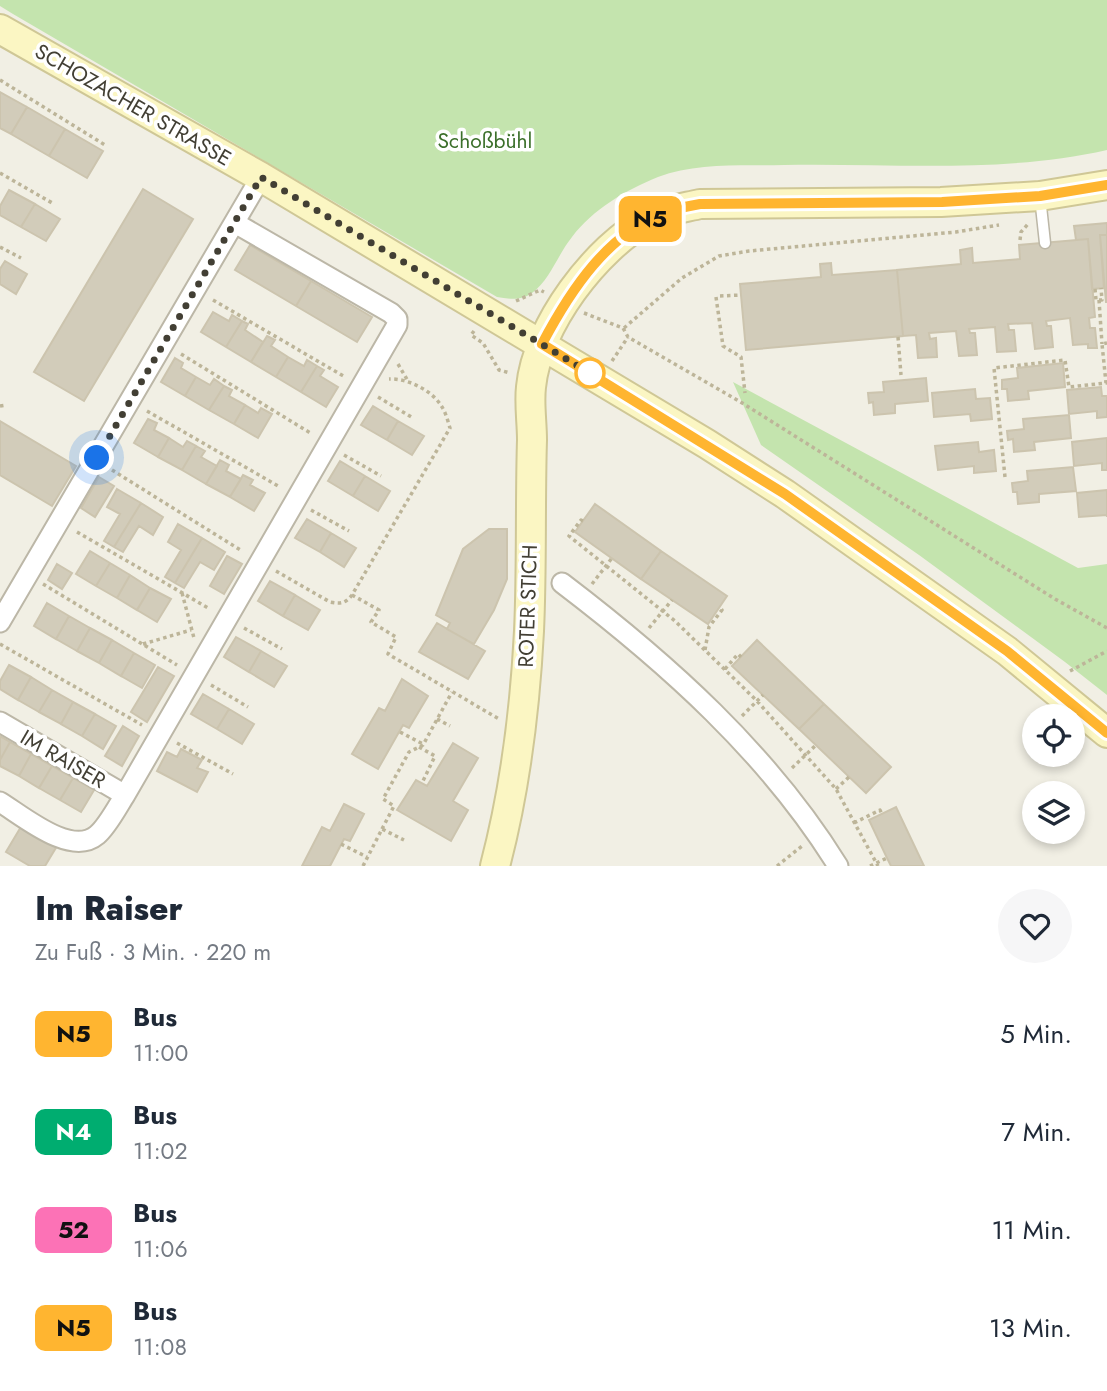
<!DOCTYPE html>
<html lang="de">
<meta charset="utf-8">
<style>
body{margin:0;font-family:Jost,sans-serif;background:#f6f6f7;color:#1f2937;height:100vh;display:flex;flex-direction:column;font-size:26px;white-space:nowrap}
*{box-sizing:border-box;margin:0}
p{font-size:23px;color:#747a83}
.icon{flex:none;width:38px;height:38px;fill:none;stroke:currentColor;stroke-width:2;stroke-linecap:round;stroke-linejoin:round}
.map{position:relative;height:866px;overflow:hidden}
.sheet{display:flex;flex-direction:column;background:#fff;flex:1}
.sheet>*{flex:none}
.badge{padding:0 14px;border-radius:10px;font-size:24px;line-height:46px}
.controls{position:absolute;left:1022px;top:704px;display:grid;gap:14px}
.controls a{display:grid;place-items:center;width:63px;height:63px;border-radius:50%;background:#fff;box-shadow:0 4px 10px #0003;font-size:35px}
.you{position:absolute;width:35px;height:35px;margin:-18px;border:5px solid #fff;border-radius:50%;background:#1a73e8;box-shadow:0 0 0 10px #1a73e833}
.map>.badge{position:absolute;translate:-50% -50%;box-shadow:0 0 0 4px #fff}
.round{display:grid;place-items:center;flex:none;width:74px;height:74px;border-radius:37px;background:#f6f6f7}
.overview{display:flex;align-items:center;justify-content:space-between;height:119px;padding:0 35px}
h1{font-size:33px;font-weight:800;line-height:52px}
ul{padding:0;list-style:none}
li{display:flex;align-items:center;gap:21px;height:98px;padding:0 35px}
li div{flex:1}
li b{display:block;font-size:26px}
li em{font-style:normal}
li .badge{min-width:77px;font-weight:700;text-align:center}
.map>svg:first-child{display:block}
</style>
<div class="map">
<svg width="1107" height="866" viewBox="0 0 1107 866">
<rect width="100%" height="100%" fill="#f1efe4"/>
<!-- green -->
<path fill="#c4e4ae" d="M 0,0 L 1107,0 L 1107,150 C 1003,174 890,163 784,165 C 743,166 697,162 658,177 C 626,190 593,209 572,237 C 558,254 550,280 532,293 C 521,301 510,299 497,297 L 13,14 L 0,6 Z
M 733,382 L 1078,568 L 1107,564 L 1107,695 L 1065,662 L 919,555 L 761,445 Z"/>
<!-- building -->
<path fill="#d2ccba" stroke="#ccc4ae" stroke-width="2" d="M 0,92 L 27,107 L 11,134 L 0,128 Z
M 27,107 L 65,129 L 49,156 L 11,134 Z
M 65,129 L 103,151 L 87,178 L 49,156 Z
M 143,189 L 193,219 L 84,401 L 34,372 Z
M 9,190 L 35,204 L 21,227 L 0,215 L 0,206 Z
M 35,204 L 60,219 L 46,241 L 21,227 Z
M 1107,223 L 1107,235 L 1100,235 L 1104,288 L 1092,289 L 1088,239 L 1076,240 L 1074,226 Z
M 1100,235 L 1107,235 L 1107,302 L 1106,302 Z
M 1088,239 L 1095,317 L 1089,318 L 1090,328 L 1095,328 L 1097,348 L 1088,348 L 1088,344 L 1073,345 L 1070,318 L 1046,321 L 1047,326 L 1051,326 L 1053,347 L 1035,349 L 1032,323 L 1008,324 L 1009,330 L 1014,330 L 1016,351 L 997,352 L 995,327 L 969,329 L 970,333 L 975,333 L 977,355 L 959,356 L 956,331 L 929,333 L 930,339 L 936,338 L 937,357 L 918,358 L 916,335 L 903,336 L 897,270 L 961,264 L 960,250 L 972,248 L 973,263 L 1020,259 L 1019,245 Z
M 250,245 L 311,281 L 296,306 L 235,270 Z
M 5,261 L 27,274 L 16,294 L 0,284 L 0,269 Z
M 831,263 L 832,275 L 897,270 L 903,336 L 746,350 L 740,284 L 821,277 L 820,264 Z
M 311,281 L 372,317 L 357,342 L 296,306 Z
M 213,312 L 229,321 L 232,315 L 242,321 L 226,347 L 201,332 Z
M 242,321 L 248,324 L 245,330 L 263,342 L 251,362 L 226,347 Z
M 267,336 L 275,340 L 271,346 L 288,357 L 276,377 L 251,362 Z
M 288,357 L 304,366 L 307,360 L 317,366 L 301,392 L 276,377 Z
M 175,358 L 183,363 L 181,368 L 196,377 L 185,396 L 161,382 Z
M 1063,363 L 1065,387 L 1028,391 L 1029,399 L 1008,401 L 1007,389 L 1002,389 L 1002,380 L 1018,378 L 1017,368 Z
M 317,366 L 324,370 L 320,376 L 338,387 L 326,407 L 301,392 Z
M 196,377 L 210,385 L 214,379 L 224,386 L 209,410 L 185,396 Z
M 926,378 L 928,401 L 895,404 L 895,413 L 874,415 L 873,402 L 869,403 L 868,393 L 884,392 L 883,382 Z
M 224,386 L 232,390 L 229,396 L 245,405 L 234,424 L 209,410 Z
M 1101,387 L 1102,396 L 1107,396 L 1107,417 L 1097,418 L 1097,411 L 1069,414 L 1067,390 Z
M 975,389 L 976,399 L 990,398 L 992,419 L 971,421 L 970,414 L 934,417 L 932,393 Z
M 245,405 L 258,413 L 261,408 L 272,414 L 258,438 L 234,424 Z
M 373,406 L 398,421 L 387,440 L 361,425 Z
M 1069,415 L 1071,438 L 1034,442 L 1035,450 L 1014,452 L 1013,439 L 1008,440 L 1007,431 L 1024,429 L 1023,419 Z
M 148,419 L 157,423 L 154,430 L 169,438 L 158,457 L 134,443 Z
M 0,421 L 76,466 L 52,506 L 0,475 Z
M 398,421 L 424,436 L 412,455 L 387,440 Z
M 169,438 L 183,447 L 187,441 L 196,446 L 182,470 L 158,457 Z
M 1107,438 L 1107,470 L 1102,470 L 1102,463 L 1074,466 L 1072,442 Z
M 978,442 L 979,452 L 994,450 L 996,471 L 974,473 L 974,466 L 938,470 L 935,446 Z
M 196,446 L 205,451 L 201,457 L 217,466 L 206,484 L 182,470 Z
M 220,460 L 229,465 L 226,471 L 241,479 L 230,497 L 206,484 Z
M 340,461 L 365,476 L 353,496 L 328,481 Z
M 1073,467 L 1076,491 L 1039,494 L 1039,502 L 1018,504 L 1017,492 L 1013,492 L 1012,483 L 1028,481 L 1027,471 Z
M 243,475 L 253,480 L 250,485 L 265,493 L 254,511 L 230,497 Z
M 365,476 L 390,491 L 378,511 L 353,496 Z
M 99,477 L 114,486 L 95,517 L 81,508 Z
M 117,489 L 141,503 L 114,547 L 104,541 L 120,514 L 107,507 Z
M 1107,490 L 1107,517 L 1107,515 L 1079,517 L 1077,493 Z
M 141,503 L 163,517 L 153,535 L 139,526 L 123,552 L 114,547 Z
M 595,504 L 661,551 L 641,579 L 575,532 Z
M 307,519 L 331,533 L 320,552 L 295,538 Z
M 178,524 L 202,538 L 175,583 L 165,577 L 181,550 L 168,542 Z
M 489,529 L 507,529 L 507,579 L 494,610 L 474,644 L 447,629 L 450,623 L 436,615 L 463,549 Z
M 331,533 L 356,548 L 344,567 L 320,552 Z
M 202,538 L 225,552 L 214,570 L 200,562 L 184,588 L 175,583 Z
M 90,551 L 110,563 L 96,586 L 76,574 Z
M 661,551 L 727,596 L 708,624 L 641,579 Z
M 227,556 L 242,564 L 224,594 L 210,586 Z
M 110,563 L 130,575 L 117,598 L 96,586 Z
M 57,564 L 72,573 L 62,589 L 48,580 Z
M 130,575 L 150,588 L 137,610 L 117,598 Z
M 270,581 L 295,595 L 283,616 L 258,601 Z
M 150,588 L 171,599 L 157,622 L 137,610 Z
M 295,595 L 320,610 L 308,630 L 283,616 Z
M 47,603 L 69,616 L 56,639 L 34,626 Z
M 69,616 L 90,628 L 77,651 L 56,639 Z
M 437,623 L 485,651 L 468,679 L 419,652 Z
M 90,628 L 112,640 L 99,663 L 77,651 Z
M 236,637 L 261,651 L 249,672 L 224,657 Z
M 112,640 L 134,653 L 121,676 L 99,663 Z
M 757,640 L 824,704 L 799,729 L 732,666 Z
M 261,651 L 287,666 L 274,687 L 249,672 Z
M 134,653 L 155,665 L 142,688 L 121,676 Z
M 9,665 L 31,677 L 18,700 L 0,689 L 0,681 Z
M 158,667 L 174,676 L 147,722 L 131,712 Z
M 31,677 L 52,690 L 39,712 L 18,700 Z
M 402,679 L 428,696 L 409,728 L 403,725 L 378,769 L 352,754 L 379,708 L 385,711 Z
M 52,690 L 73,702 L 61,724 L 39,712 Z
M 203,694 L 229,709 L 217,729 L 191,714 Z
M 73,702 L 95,714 L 82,736 L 61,724 Z
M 824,704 L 891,767 L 866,793 L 799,729 Z
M 229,709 L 254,724 L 242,744 L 217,729 Z
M 95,714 L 116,726 L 103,749 L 82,736 Z
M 123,726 L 139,736 L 122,766 L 105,756 Z
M 0,736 L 10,742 L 0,760 Z
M 10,742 L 31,754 L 19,776 L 0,766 L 0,760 Z
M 453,743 L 478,758 L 453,801 L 468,810 L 451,841 L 397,810 L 416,780 L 427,786 Z
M 181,749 L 202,760 L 197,768 L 208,772 L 197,792 L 157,771 L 167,752 L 177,757 Z
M 31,754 L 52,766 L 39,788 L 19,776 Z
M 52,766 L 73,778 L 60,800 L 39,788 Z
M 73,778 L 94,790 L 81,812 L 60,800 Z
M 344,804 L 364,814 L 350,841 L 344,839 L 330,866 L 302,866 L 322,827 L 330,831 Z
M 896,807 L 924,866 L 891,866 L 887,858 L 869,820 Z
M 22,825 L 57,846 L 45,866 L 30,866 L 6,852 Z"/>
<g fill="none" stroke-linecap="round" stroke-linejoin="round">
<!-- lane casing -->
<g stroke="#bcb7a7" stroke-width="13">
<path id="lane" d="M 1040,197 L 1045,243"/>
</g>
<!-- street casing -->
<g stroke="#bcb7a7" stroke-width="23">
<path id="street" d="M 562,583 C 667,663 768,753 838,866
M 0,622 L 261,177
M 0,722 L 125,795
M 0,802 C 23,816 71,857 97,835 C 107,827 118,806 125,795 L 397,325 L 397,319 L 391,313 L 235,223"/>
</g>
<!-- secondary casing -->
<g stroke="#cfc796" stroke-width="32">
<path id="secondary" d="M 0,29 L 261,177 L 707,444 L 785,494 L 1007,651 L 1107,733
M 495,866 C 515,790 525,709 529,631 C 532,567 530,503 532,440 C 532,422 529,404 531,387 C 537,325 596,248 649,219 C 665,210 683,208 700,204 L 941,202 L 1040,196 L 1107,185"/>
</g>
<!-- path -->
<path stroke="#bdb599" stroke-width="3.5" stroke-dasharray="3.5 3.5" stroke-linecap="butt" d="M 0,80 L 105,145
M 0,173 L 54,204
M 1020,240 L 1021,232 L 1028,224
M 0,247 L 21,258
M 1095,289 L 1096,300 L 1099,300 L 1102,344
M 720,296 L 741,295
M 716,297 L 723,346 L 741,357 L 745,393
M 213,300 L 345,377
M 1099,300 L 1102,300 L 1101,288
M 516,301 L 540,290 L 544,292
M 584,313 L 623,328 L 628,337 L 739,401 L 1055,599 L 1107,628
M 624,328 L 682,278 L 719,256 L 749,251 L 956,232 L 999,225
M 474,331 L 471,335 L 483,343 L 499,370 L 510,373
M 898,337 L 901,375
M 181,354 L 312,434
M 612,361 L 628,337
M 398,364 L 408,381
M 378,397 L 413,418
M 0,406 L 6,405
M 147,411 L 280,487
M 344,455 L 381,476
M 112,470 L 242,551
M 1005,477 L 994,368 L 1065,360 L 1069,387 L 1106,383 L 1102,344 L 1107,343
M 311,510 L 349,531
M 583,521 L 581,520 L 569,536 L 675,621 L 757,701 L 836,789 L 878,866
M 77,532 L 210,609
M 276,571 L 330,602 C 340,604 345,604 352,595 L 450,428 C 448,422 446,413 442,407 C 433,391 408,378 389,379
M 43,584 L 177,665
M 592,584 L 612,558
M 182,593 L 194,638
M 352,595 L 379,610 L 371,622 L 396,637 L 388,654 L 499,719
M 244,628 L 282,649
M 649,628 L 672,600
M 0,644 L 142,725
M 143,644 L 191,630
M 705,650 L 709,627 L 722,610 L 719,608
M 725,669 L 738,654 L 741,657
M 1070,671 L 1107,651
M 211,685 L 248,707
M 742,716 L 763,695
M 437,719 L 450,726
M 400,732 L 423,744
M 177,743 L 233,774
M 419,747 L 435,756 L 422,783
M 792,768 L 816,745
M 836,789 L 849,777
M 854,823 L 880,810 L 882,814
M 382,829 L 394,806 L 383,799 L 409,752 L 423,745 L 452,692
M 341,844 L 367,857
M 363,866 L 382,829 L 404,840
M 777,866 L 802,846
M 870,866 L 887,858"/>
<!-- lane -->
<use href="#lane" stroke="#fff" stroke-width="10"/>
<!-- street -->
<use href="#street" stroke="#fff" stroke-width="19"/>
<!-- secondary -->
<use href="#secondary" stroke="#fbf6c3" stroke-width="28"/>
</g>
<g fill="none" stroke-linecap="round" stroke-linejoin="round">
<!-- line casing -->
<g stroke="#fff" stroke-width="16">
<path id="line" d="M 1107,185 L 1040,196 L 942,202 L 700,204 C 689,206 678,208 668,211 C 608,232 570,291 542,344 L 785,494 L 1007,651 L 1107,733"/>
</g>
<!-- line -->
<use href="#line" stroke="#ffb530" stroke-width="10"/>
<!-- walk -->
<path stroke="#423f34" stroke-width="7" stroke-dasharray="0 12.6" d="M 97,458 L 261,177 L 590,373"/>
</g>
<!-- markers -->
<circle fill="#fff" stroke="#ffb530" stroke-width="3.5" cx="590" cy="373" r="14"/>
<g text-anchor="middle" stroke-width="7" stroke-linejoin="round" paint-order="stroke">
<!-- street labels -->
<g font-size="21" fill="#423f34" stroke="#fff">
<text transform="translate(133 105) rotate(30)" y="7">SCHOZACHER STRASSE</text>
<text transform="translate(528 606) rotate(-88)" y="7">ROTER STICH</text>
<text transform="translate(63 759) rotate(30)" y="7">IM RAISER</text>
</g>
<!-- park labels -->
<g font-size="21" fill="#3c702b" stroke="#fff">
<text x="485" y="148">Schoßbühl</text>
</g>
</g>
</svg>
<div class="controls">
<a><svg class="icon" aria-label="locate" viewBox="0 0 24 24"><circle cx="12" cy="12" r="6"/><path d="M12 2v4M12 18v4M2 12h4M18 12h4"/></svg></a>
<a><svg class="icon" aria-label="layers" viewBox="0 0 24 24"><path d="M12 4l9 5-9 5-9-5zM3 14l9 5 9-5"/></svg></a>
</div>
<div class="you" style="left:97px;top:458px"></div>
<b class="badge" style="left:650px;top:219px;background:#ffb530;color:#111">N5</b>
</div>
<section class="sheet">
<div class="overview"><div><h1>Im Raiser</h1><p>Zu Fuß · 3 Min. · 220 m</p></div><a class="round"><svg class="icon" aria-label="heart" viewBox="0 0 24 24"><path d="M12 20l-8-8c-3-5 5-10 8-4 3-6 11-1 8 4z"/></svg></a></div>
<ul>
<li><span class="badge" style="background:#ffb530;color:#111">N5</span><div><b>Bus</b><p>11:00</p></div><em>5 Min.</em></li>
<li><span class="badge" style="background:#00ad70;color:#fff">N4</span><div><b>Bus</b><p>11:02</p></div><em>7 Min.</em></li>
<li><span class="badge" style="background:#fc72b6;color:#111">52</span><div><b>Bus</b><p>11:06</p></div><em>11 Min.</em></li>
<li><span class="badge" style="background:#ffb530;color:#111">N5</span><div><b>Bus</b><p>11:08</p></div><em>13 Min.</em></li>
</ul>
</section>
